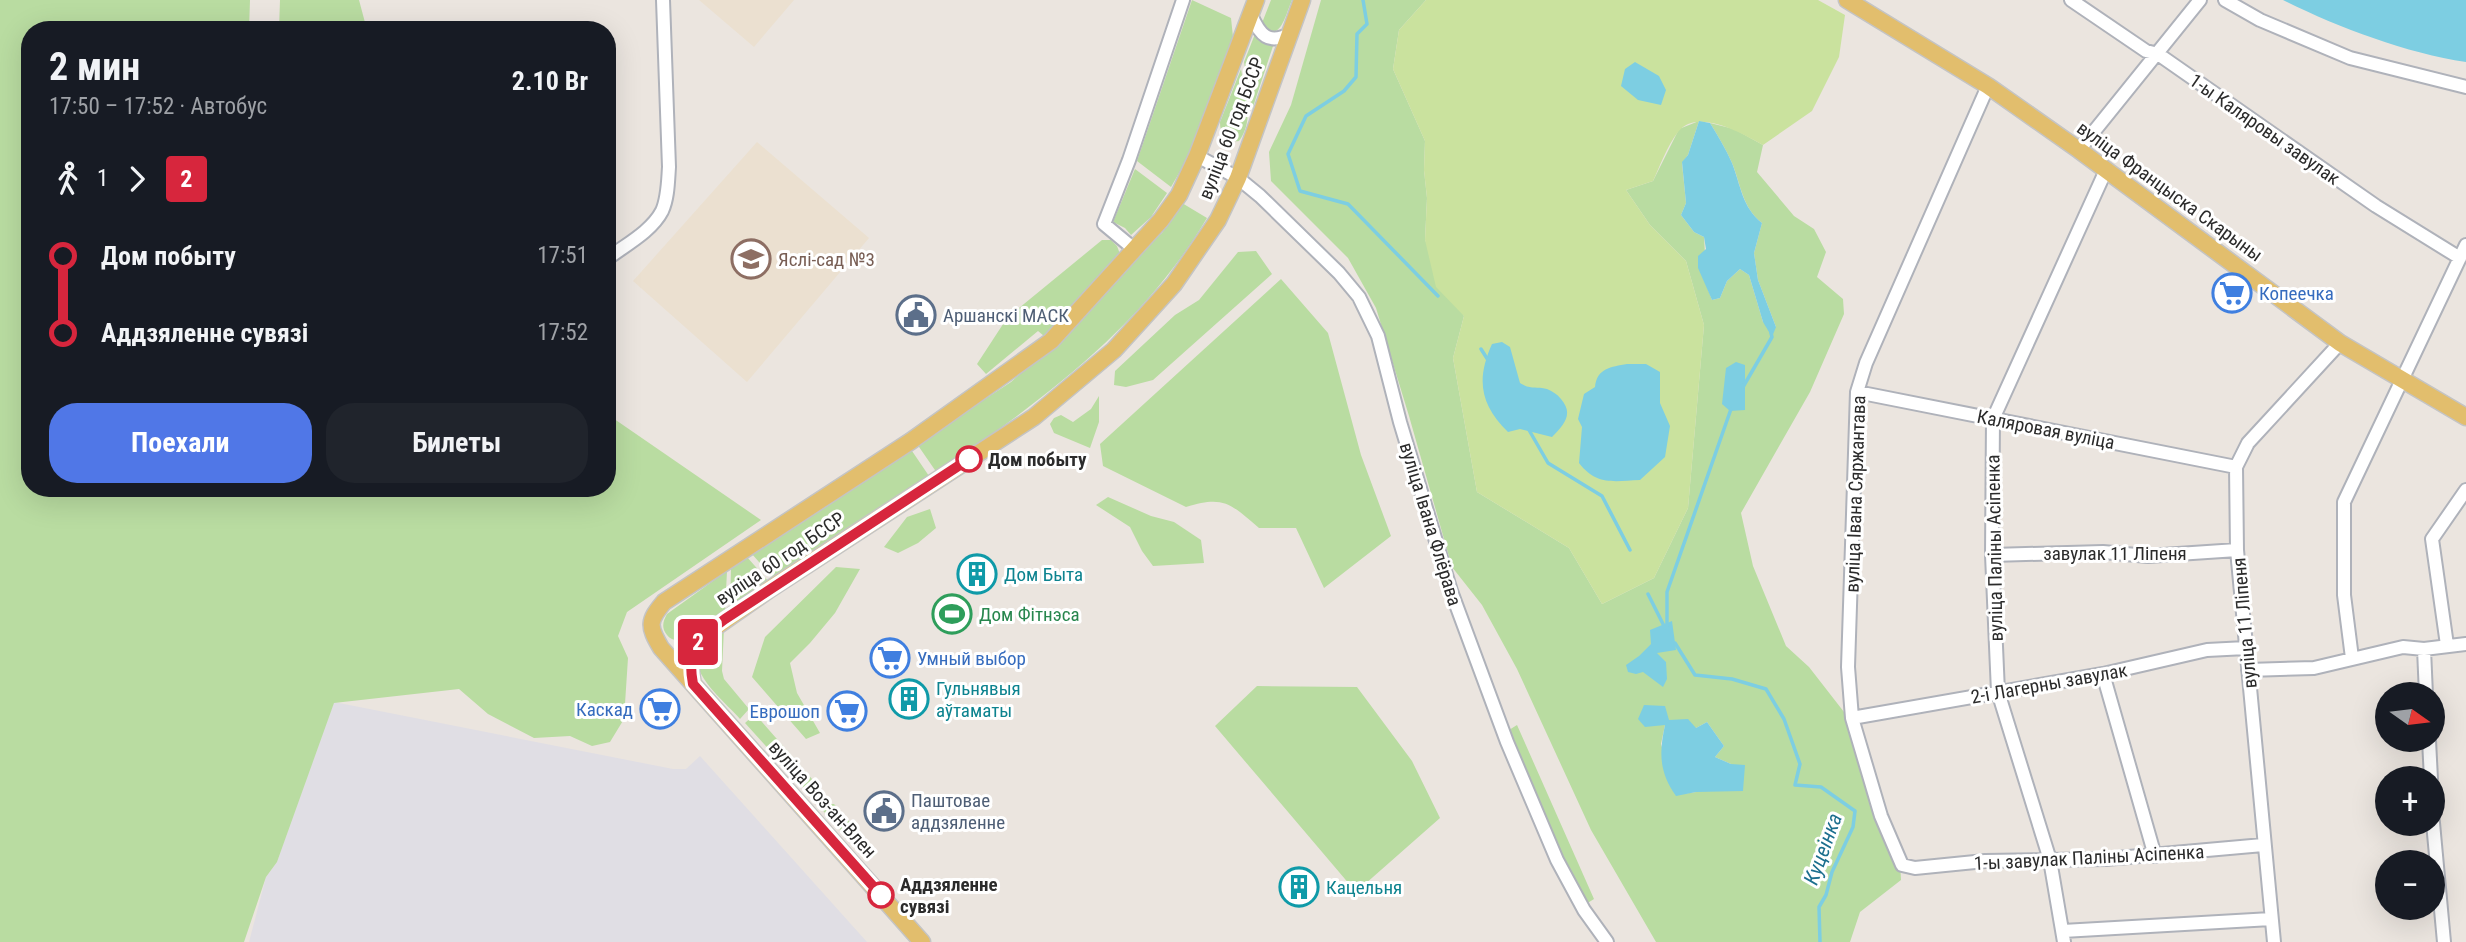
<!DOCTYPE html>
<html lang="ru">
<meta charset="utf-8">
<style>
body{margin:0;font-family:"Roboto Condensed",sans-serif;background:#20242c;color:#f1f3f6;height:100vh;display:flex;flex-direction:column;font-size:26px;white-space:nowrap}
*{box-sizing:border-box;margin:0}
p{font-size:23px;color:#9ea1a6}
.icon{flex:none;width:38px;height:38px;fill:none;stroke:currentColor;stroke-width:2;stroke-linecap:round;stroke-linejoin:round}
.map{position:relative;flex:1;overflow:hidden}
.panel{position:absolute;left:21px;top:21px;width:595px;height:476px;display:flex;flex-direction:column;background:#171b24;border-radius:28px;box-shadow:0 7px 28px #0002}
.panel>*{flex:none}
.badge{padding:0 14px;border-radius:5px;font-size:24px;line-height:46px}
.needle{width:46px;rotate:104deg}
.fabs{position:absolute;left:2375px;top:682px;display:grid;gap:14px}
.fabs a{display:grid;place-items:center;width:70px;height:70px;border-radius:50%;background:#171b24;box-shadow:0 7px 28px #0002;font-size:35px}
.map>.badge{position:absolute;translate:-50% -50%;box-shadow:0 0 0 4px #fff}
.legs{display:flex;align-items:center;gap:10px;height:77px;padding:0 28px;font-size:23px}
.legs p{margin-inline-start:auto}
.overview{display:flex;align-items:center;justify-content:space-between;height:119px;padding:0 28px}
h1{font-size:38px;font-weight:700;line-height:52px}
.action{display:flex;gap:14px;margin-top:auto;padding:14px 28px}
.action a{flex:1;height:80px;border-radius:28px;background:#5077e7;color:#fff;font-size:28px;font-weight:700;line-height:80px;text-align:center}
.action a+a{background:#20242c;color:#f1f3f6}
ul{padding:0 28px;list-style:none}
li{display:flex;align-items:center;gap:24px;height:77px;font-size:26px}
li i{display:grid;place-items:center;width:10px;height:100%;margin:0 9px;background:currentColor}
li i::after{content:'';width:18px;height:18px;margin:-9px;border:5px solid;border-radius:50%;background:#171b24}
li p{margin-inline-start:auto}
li:first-child i{background:linear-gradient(#0000 50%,currentColor 0)}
li:last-child i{background:linear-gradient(currentColor 50%,#0000 0)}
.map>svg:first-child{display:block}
</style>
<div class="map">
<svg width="2466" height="942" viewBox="0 0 2466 942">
<rect width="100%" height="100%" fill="#ebe5df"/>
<!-- industrial -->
<path fill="#e0dee4" d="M 334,702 L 673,769 L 686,769 L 700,756 L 867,942 L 249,942 L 266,877 L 277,862 Z"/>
<!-- education -->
<path fill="#ebe0d0" d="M 699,0 L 794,0 L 754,47 Z
M 757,142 L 869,238 L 747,382 L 633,281 Z"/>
<!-- green -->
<path fill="#b9dca1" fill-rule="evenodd" d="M 0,0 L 250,0 L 249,30 L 30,30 L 30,488 L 607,488 L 607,414 L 761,520 L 627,612 L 618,636 L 628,658 L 624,719 L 610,742 L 592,746 L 570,736 L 534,738 L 488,714 L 459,689 L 334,703 L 277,862 L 266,877 L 244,942 L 0,942 Z
M 280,0 L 359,0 L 367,30 L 279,30 Z
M 1192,0 L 1231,18 L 1233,37 L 1186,161 L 1171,187 L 1137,161 Z
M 1271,0 L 1292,0 C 1286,13 1281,42 1263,29 L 1262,23 Z
M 1321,0 L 1426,0 L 1399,30 L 1393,69 L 1425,141 L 1424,170 L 1427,198 L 1425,240 L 1464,316 L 1453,358 L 1477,492 L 1569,548 L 1602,604 L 1654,578 L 1688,508 L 1704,325 L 1686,261 L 1650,225 L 1626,190 L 1653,181 L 1679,129 L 1699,121 L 1688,155 L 1682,163 L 1686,203 L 1681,215 L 1694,232 L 1704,237 L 1707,287 L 1712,300 L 1720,298 L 1727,281 L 1740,269 L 1749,275 L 1763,322 L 1776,327 L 1758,280 L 1754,253 L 1762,223 C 1742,207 1741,185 1732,163 C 1726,149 1718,136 1710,123 L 1734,129 L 1763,145 L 1757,172 L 1794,216 L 1814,229 L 1826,252 L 1817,277 L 1843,299 L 1844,314 L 1810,392 L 1741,513 L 1753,566 L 1786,646 L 1809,667 L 1858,730 L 1900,860 L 1901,880 L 1860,912 L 1850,942 L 1656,942 L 1591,830 L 1517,669 L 1482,605 L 1452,567 L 1409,416 L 1376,308 L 1348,258 L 1271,181 L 1269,152 L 1291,105 ZM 1707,722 L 1724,746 L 1715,757 L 1731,764 L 1696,792 L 1676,795 L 1661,744 L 1665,725 L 1696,728 Z
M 1255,34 L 1268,43 L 1274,43 L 1252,110 L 1244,62 Z
M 1241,69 C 1245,92 1255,120 1239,141 C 1225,143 1220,134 1220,122 Z
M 1135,169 L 1167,193 L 1151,217 L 1131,235 L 1125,228 L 1113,222 Z
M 1182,203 L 1207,218 C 1140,330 1042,400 937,473 L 917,444 L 1011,382 L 1060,339 L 1144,248 L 1162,233 Z
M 1102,240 L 1111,240 L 1117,246 L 1120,254 L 1088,293 L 1044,336 L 1038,331 L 986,374 L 977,364 L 1007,318 Z
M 1256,251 L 1272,274 L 1153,380 L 1126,387 L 1114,385 L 1115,371 L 1175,315 L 1199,300 L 1238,252 Z
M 1281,279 L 1328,333 L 1361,455 L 1391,536 L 1324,588 L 1296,528 L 1259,528 C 1231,504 1224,495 1186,507 L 1103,466 L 1100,444 Z
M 1099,396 L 1099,422 L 1090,448 L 1054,433 L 1050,424 L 1054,418 L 1061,415 L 1073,422 L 1091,409 Z
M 910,448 L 929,476 L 774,579 L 752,554 Z
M 1108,497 L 1151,516 L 1174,522 L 1201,540 L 1204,563 L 1153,566 L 1142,551 L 1130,527 L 1096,505 Z
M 930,509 L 936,528 L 918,543 L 898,553 L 884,547 L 907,517 Z
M 747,557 L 769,582 L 730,609 L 731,568 Z
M 836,567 L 860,569 L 835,613 L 810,643 L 790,663 L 797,693 L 820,733 L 806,739 L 752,677 L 765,637 Z
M 727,571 L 725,612 C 712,621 679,652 667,635 C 661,628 663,621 667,614 Z
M 724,628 L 722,671 L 724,679 L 749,709 L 740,719 C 726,703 688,673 698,650 C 702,640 715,634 724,628 Z
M 1257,686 L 1357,687 L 1412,761 L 1440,818 L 1356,892 L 1215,726 Z
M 755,714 L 812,779 L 810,795 L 745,723 Z
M 1517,725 L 1594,899 L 1586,904 L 1564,861 L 1509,730 Z
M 817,804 L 834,804 L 877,853 L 873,857 L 863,855 Z"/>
<!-- pitch -->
<path fill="#cae29e" d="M 1426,0 L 1818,0 L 1845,15 L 1839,57 L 1812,111 L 1763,145 C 1743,134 1697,107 1678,132 C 1667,146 1660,166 1653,181 L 1626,190 L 1650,225 L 1686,261 L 1704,325 L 1688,508 L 1654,578 L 1602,604 L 1569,548 L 1477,492 L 1453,358 L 1464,316 L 1436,287 L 1425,240 L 1427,198 L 1424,170 L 1425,141 L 1393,69 L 1399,30 Z"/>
<!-- water -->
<path fill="#7dcee2" d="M 2283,0 L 2466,0 L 2466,62 C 2406,53 2337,27 2283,0 Z
M 1635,62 L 1659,76 L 1666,90 L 1661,105 L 1638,100 L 1621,86 L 1625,69 Z
M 1699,121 L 1710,123 C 1718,136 1726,149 1732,163 C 1741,186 1742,207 1762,223 L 1754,253 L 1758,280 L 1776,327 L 1772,337 L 1763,322 L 1749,275 L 1740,269 L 1727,281 L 1720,298 L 1712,300 L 1698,268 L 1698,256 L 1706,249 L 1704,237 L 1694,232 L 1681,215 L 1686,203 L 1682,162 L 1688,155 Z
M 1502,342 L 1510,347 L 1520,383 C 1531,390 1535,386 1547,389 C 1552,391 1557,394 1561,399 C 1574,414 1564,425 1552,437 L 1520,429 L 1508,432 C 1480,404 1476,380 1492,344 Z
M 1736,362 L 1745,365 L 1745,410 L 1730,411 L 1722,404 L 1726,368 Z
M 1627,364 L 1646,364 L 1660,372 L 1660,403 L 1670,426 L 1665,457 L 1640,480 C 1614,481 1597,486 1579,463 L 1582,427 L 1578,419 L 1584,394 L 1595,387 C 1597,368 1611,367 1627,364 Z
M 1672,621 L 1676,650 L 1657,653 L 1666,662 L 1667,679 L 1663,687 L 1643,672 L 1636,674 L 1628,672 L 1626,665 L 1639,656 L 1651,644 L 1650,630 Z
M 1644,705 L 1665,706 L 1669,720 L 1688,719 L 1696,728 L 1707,722 L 1724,746 L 1715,757 L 1731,764 L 1745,765 L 1743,791 L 1696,792 L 1676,796 C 1659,772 1659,753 1665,725 L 1645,727 L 1638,719 Z"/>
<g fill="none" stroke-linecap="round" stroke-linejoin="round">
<!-- stream -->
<path stroke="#7dcee2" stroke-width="3.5" d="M 1363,0 L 1367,24 L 1357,34 L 1356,77 L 1344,91 L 1306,116 L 1288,154 L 1300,191 L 1348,204 L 1438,296
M 1481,349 L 1488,360
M 1743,387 L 1772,337 L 1771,333
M 1529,430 L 1548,463 L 1602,496 L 1630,550
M 1648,594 L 1665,628
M 1667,625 L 1667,592 L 1731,409
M 1675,643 L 1695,675 L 1732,679 L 1766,689 L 1784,719 L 1800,764 L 1795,785 L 1821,787 L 1855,811 L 1853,827 L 1832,872 L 1826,895 L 1819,907 L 1820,942"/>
<!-- minor casing -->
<g stroke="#afb2ba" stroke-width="16">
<path id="minor" d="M 2071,0 L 2146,51 L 2158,54 L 2376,206 L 2460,258
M 2225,0 L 2260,20 L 2350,58 L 2466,87
M 1251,15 C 1260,35 1268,45 1290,34
M 1988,86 L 1866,363 L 1857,392 L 1848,667 L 1852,718 L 1881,816 L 1902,865 L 1915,868 L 1985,861 L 2106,859 L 2263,845
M 2079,150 L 2200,0
M 1197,156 L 1238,178 L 1260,196 L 1339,273 L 1359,297 L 1378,336 L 1400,422 L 1451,591 L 1507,742 L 1557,860 L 1584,910 L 1607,942
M 1134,249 L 1104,224 L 1129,160 L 1183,0
M 607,259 C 625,245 651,232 662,211 C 668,198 668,181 669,167 L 663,0
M 1857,392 L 2236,467
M 1992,555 L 2103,552 L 2148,556 L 2237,550
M 2447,645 L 2432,539 L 2466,490
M 2424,649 L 2426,695
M 2352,658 L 2344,595 L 2344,502 L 2466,245
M 2248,670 L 2314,668 L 2403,647 L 2424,649 L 2466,644
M 2103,674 L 2155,856
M 1852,718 L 2103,674 L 2207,650 L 2246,648
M 2429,740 L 2431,779
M 2432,812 L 2444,942
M 2063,931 L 2271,919
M 2064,942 L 2050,860 L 1998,692 L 1992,555 L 1993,419 L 2106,170
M 2274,942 L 2237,550 L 2236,467 L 2248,443 L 2340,343"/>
</g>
<!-- major casing -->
<g stroke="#c4c4c4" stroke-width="19">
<path id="major" d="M 1847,0 L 1988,86 L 2079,150 L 2340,343 L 2466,417
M 693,684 C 689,665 689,654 700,638 L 770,589 L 1034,417 L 1114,350 L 1174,284 L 1218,220 L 1238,178 L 1302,0
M 922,942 L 661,648 C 648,626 648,621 664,602 L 911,441 L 1051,341 L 1161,220 L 1179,195 L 1197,156 L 1256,0"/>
</g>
<!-- minor -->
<use href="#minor" stroke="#fff" stroke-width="12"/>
<!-- major -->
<use href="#major" stroke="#e2be6d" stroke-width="16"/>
</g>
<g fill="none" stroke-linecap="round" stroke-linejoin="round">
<!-- line-1 casing -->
<g stroke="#fff" stroke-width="16">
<path id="line-1" d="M 881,895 L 693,684 C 686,646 697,640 725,619 L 969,459"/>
</g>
<!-- line-1 -->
<use href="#line-1" stroke="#d7263d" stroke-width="10"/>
</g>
<!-- icons -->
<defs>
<g id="school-ring" transform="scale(2.0125)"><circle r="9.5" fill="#fff" stroke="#8d6e63" stroke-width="1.5"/><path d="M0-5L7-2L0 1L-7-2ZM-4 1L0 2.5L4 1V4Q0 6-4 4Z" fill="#8d6e63"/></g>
<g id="supermarket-ring" transform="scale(2.0125)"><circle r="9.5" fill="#fff" stroke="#3f7fe0" stroke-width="1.5"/><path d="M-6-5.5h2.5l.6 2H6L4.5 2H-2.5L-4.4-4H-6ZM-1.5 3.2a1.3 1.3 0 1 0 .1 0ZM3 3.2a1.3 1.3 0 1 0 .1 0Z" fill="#3f7fe0"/></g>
<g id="civic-ring" transform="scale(2.0125)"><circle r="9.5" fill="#fff" stroke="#5c6f8a" stroke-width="1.5"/><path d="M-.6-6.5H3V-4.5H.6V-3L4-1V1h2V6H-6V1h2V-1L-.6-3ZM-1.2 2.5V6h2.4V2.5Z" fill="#5c6f8a"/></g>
<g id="building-ring" transform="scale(2.0125)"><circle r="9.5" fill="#fff" stroke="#0f9aa8" stroke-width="1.5"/><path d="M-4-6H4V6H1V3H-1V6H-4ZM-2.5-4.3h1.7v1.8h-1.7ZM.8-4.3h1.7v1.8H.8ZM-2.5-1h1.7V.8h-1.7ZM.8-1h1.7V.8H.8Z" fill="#0f9aa8"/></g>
<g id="stadium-ring" transform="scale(2.0125)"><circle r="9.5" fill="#fff" stroke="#2e9e5b" stroke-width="1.5"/><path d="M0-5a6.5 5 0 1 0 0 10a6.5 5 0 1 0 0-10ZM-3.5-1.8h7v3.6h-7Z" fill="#2e9e5b"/></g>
</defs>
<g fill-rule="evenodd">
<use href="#school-ring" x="751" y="259"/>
<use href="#supermarket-ring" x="2232" y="293"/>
<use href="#civic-ring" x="916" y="315"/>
<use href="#building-ring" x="977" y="574"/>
<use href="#stadium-ring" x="952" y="614"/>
<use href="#supermarket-ring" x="890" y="658"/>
<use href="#building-ring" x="909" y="699"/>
<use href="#supermarket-ring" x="660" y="709"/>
<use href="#supermarket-ring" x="847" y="711"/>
<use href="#civic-ring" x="884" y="811"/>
<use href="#building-ring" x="1299" y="887"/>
</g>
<!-- markers -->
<g fill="#fff" stroke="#d7263d" stroke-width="3.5">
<circle cx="969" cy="459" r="12"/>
<circle cx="881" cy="895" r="12"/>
</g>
<g text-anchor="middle" stroke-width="6" stroke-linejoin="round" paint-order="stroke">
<!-- street labels -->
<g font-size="19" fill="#2b2b2b" stroke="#fff">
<text transform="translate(1231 128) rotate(-69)" y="7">вуліца 60 год БССР</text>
<text transform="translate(2265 129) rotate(35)" y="7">1-ы Каляровы завулак</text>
<text transform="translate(2170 191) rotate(36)" y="7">вуліца Францыска Скарыны</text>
<text transform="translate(2046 429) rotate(11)" y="7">Каляровая вуліца</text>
<text transform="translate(1855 494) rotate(-88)" y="7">вуліца Івана Сяржантава</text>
<text transform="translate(1431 524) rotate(73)" y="7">вуліца Івана Флёрава</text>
<text transform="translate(1994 548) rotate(-91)" y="7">вуліца Паліны Асіпенка</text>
<text x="2115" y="560">завулак 11 Ліпеня</text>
<text transform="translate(780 558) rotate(-34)" y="7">вуліца 60 год БССР</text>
<text transform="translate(2244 623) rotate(-95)" y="7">вуліца 11 Ліпеня</text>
<text transform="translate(2049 683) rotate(-10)" y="7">2-і Лагерны завулак</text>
<text transform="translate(823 799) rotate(48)" y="7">вуліца Воз-ан-Влен</text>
<text transform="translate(2089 857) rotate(-3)" y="7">1-ы завулак Паліны Асіпенка</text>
</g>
<!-- education labels -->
<g font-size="19" fill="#785e54" stroke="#fff" text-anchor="start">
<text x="778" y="266">Яслі-сад №3</text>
</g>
<!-- shop labels -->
<g font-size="19" fill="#366cbe" stroke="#fff" text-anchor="start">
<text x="2259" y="300">Копеечка</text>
<text x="917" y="665">Умный выбор</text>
<text x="633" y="716" text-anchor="end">Каскад</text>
<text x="820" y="718" text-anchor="end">Еврошоп</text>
</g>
<!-- service labels -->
<g font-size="19" fill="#4e5e75" stroke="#fff" text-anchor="start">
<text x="943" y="322">Аршанскі МАСК</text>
<text x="911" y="807">Паштовае<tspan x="911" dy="22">аддзяленне</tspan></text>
</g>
<!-- stop labels -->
<g font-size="19" font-weight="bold" fill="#2b2b2b" stroke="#fff" text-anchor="start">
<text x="988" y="466">Дом побыту</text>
<text x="900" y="891">Аддзяленне<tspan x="900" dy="22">сувязі</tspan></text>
</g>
<!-- culture labels -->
<g font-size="19" fill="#0d838f" stroke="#fff" text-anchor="start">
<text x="1004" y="581">Дом Быта</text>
<text x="936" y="695">Гульнявыя<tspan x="936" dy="22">аўтаматы</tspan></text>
<text x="1326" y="894">Кацельня</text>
</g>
<!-- leisure labels -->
<g font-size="19" fill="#27864d" stroke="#fff" text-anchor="start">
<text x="979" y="621">Дом Фітнэса</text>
</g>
<!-- water labels -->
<g font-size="21" font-style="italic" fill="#1c6f8e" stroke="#fff">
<text transform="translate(1823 849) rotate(-70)" y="7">Куцеінка</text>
</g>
</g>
</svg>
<div class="fabs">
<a><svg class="needle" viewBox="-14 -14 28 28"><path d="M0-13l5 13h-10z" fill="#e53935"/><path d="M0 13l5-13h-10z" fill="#9ea1a6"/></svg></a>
<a>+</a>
<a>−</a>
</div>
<b class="badge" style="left:698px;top:642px;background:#d7263d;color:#fff">2</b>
<section class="panel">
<div class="overview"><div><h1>2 мин</h1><p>17:50 – 17:52 · Автобус</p></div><b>2.10 Br</b></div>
<div class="legs"><svg class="icon" aria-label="walk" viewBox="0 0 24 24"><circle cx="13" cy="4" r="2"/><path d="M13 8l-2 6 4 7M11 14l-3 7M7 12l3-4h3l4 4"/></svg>1<svg class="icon" aria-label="forward" viewBox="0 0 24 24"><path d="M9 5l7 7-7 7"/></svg><b class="badge" style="background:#d7263d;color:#fff">2</b></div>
<ul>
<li><i style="color:#d7263d"></i><b>Дом побыту</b><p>17:51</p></li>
<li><i style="color:#d7263d"></i><b>Аддзяленне сувязі</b><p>17:52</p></li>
</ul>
<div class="action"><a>Поехали</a><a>Билеты</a></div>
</section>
</div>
